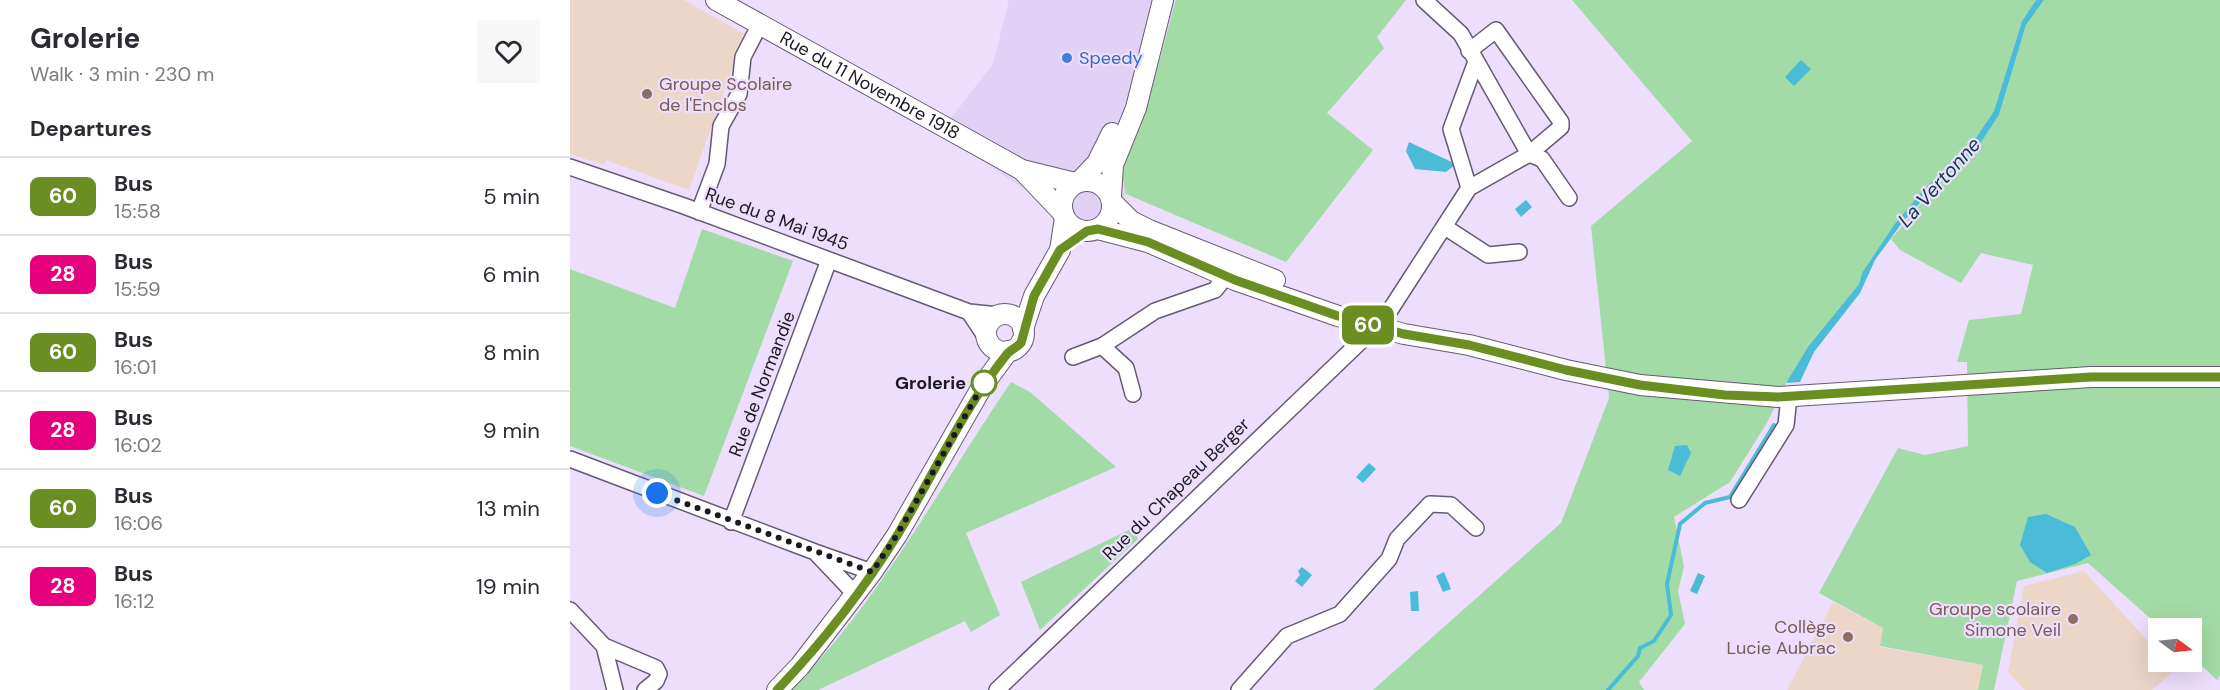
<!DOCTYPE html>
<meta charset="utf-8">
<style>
body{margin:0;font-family:"DM Sans",sans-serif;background:#f7f7f7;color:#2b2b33;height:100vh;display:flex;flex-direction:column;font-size:22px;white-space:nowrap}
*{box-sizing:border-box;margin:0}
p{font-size:20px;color:#7c7c81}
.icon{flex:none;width:33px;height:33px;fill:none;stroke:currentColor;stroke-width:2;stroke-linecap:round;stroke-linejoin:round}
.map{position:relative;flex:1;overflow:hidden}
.panel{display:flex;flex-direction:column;background:#fff;width:570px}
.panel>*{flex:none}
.badge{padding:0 12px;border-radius:9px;font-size:21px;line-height:39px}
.needle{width:39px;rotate:105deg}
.controls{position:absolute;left:1578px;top:618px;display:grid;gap:12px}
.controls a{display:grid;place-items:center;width:54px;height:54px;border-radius:0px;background:#fff;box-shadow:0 6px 24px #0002;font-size:30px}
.you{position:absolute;width:30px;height:30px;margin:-15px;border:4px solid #fff;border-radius:50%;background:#1a73e8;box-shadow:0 0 0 9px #1a73e833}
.map>.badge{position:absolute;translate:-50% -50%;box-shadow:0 0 0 3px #fff}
h2{padding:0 30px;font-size:22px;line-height:54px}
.round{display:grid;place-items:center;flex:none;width:63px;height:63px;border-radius:0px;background:#f7f7f7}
.summary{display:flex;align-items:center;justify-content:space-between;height:102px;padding:0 30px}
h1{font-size:28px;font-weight:700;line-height:45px}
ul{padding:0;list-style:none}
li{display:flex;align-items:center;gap:18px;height:78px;padding:0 30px;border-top:2px solid #e1e1e2}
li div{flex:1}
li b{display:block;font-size:22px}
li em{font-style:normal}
li .badge{min-width:66px;font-weight:700;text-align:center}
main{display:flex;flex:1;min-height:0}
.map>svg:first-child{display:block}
</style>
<main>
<section class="panel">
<div class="summary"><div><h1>Grolerie</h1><p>Walk · 3 min · 230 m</p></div><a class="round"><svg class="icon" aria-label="heart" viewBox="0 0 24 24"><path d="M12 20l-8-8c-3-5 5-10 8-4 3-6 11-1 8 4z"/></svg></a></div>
<h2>Departures</h2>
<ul>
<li><span class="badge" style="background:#6b8e23;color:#fff">60</span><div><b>Bus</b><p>15:58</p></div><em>5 min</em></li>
<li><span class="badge" style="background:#e6007e;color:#fff">28</span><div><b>Bus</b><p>15:59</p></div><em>6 min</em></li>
<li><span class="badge" style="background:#6b8e23;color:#fff">60</span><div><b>Bus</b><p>16:01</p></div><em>8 min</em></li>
<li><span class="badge" style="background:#e6007e;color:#fff">28</span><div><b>Bus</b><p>16:02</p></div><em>9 min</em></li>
<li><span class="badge" style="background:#6b8e23;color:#fff">60</span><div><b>Bus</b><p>16:06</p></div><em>13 min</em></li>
<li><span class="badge" style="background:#e6007e;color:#fff">28</span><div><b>Bus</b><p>16:12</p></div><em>19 min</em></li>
</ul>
</section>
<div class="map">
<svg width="1650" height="690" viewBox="0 0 1650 690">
<rect width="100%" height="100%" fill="#ecdefc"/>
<!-- built -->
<path fill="#e2d1f6" d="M 439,0 L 606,0 L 584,81 L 558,152 L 552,175 L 556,194 L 529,240 L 370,132 L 423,64 Z"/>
<!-- education -->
<path fill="#ebd6c8" d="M 0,0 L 114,0 L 174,34 L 119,190 L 36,160 L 34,165 L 0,154 Z
M 1514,571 L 1588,652 L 1588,662 L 1597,662 L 1605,670 L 1582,690 L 1455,690 L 1438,672 L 1454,586 Z
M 1263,602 L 1313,628 L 1310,647 L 1413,665 L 1408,690 L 1217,690 Z"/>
<!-- green -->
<path fill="#a3dba6" d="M 606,0 L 836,0 L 807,37 L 814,48 L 757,113 L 803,150 L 716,262 L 556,194 L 552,175 L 558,152 L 584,81 Z
M 1002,0 L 1466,0 L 1452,21 L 1424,111 L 1403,142 L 1354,189 L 1321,230 L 1292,273 L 1289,284 L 1238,348 L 1216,383 L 1198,421 L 1160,482 L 1104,517 L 1114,567 L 1108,591 L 1115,624 L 1069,682 L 1074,690 L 803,690 L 991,523 L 1039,398 L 1021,226 L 1122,141 Z
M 1474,0 L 1650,0 L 1650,675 L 1647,680 L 1622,657 L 1622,628 L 1591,628 L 1518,563 L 1447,581 L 1424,690 L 1408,690 L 1413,665 L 1310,646 L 1313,628 L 1249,593 L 1328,448 L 1355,455 L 1398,446 L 1397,362 L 1387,362 L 1399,320 L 1451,314 L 1463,265 L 1411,253 L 1391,283 L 1330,250 L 1321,239 L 1378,172 L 1404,153 L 1429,115 L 1456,25 Z
M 132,229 L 223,261 L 134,496 L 0,446 L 0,269 L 105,308 Z
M 441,382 L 460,392 L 546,467 L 396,533 L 430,615 L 401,632 L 395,621 L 248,690 L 221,690 C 311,600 370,486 441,382 Z
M 563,528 L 568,539 L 470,630 L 451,582 Z"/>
<!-- water -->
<path fill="#4abcd7" d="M 1466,0 L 1474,0 L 1456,25 L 1429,115 L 1404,153 L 1378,172 L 1332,223 L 1305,260 L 1290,293 L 1244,352 L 1230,382 L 1216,383 L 1238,347 L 1289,284 L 1292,273 L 1324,225 L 1354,189 L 1403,142 L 1424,111 L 1452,21 Z
M 1231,60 L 1241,69 L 1224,86 L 1215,77 Z
M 839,142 L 886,164 L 876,172 L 845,169 L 836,151 Z
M 956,200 L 962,207 L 951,217 L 945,209 Z
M 1117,445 L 1121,453 L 1110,476 L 1098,470 L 1105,446 Z
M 799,463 L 806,469 L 793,483 L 786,477 Z
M 1476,514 L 1505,527 L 1521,555 L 1505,564 L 1477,573 L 1460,562 L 1450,545 L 1458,517 Z
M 732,567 L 742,575 L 732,587 L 725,581 L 730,575 L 728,571 Z
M 874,572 L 881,589 L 873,592 L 866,576 Z
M 1128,573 L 1135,576 L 1127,594 L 1120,591 Z
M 848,591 L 849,611 L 841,611 L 840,592 Z"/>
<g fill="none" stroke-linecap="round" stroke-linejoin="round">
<!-- stream -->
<path stroke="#4abcd7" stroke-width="4" d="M 1038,690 L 1068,656 L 1070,648 L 1084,641 L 1101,615 L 1097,584 L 1110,524 L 1135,503 L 1160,497 L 1204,425"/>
<!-- minor casing -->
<g stroke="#665a73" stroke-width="18">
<path id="minor" d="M 899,51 L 926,30 L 991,122 L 991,127 L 959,154 L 972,159 L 999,198
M 0,167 L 114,206 L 399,312 L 428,315
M 899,188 L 881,129 L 905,64
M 129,212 L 147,164 L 151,126 L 169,94 L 173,57 L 190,24
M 875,227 L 918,255 L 949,252
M 399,312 L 417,339
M 532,346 L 556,368 L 563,394
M 503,357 L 532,346 L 585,311 L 645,290 L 656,276
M 0,459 L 245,552
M 1169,500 L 1216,425 L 1219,397
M 161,522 L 259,260
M 285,594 L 245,552 L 302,572
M 0,610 L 34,646 L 86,668 L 89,674 L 86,681 L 75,690
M 34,646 L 45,690
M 427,690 L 815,318 L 899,188 L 959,154 L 891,34 L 854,0
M 669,690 L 717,636 L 770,614 L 819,559 L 827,539 L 860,504 L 881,505 L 906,528"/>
</g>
<!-- tertiary casing -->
<g stroke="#665a73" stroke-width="22">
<g id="tertiary">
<path id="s1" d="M 146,0 L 452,170 L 505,183"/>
<path d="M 454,172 L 493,213"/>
<circle cx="517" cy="206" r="25"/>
<path d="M 510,181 L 527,163 L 542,133"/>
<path d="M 541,196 L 543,165 L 566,108 L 593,0"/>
<path d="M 543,203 L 561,221 L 579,230 L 705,280"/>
<path d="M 528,229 L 578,242 L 665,280 L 768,316 L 834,334 L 899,345 L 996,370 L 1070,385 L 1208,397 L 1521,377 L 1650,377"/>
<circle cx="435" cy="333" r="19"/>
<path d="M 453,329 L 464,296 L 490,250 L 495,218"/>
<path d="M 207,690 L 230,666 L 302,572 L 327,535 L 413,385 L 438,351"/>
</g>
</g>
<!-- minor -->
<use href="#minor" stroke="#fff" stroke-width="15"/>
<!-- tertiary -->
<use href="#tertiary" stroke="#fff" stroke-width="20"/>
</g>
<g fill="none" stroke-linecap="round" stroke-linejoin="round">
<!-- line casing -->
<g stroke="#fff" stroke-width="14">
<path id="line" d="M 207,690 C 251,644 294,589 328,534 C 364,474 393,409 437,354 C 440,350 446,348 451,343 L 464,296 L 490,250 L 517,231 L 528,229 L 578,242 L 665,280 L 768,316 L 834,334 L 899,345 L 996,370 L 1070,385 L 1155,395 L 1208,397 L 1521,377 L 1650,377"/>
</g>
<!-- line -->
<use href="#line" stroke="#6b8e23" stroke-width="9"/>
<!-- walk -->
<path stroke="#1c1822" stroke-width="6" stroke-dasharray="0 10.8" d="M 87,493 L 302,572 L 327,535 L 414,383"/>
</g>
<!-- markers -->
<circle fill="#3f7fe0" stroke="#ecdefc" stroke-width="2" cx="497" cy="58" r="6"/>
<g fill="#8d6e63" stroke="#ecdefc" stroke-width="2">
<circle cx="77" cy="94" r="6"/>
<circle cx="1503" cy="619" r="6"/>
<circle cx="1278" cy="637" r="6"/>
</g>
<circle fill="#fff" stroke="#6b8e23" stroke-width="3" cx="414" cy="383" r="12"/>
<g text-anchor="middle" stroke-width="4.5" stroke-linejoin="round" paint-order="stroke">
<!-- shop labels -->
<g font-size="18" fill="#366cbe" stroke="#ecdefc" text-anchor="start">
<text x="509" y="64">Speedy</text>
</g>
<!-- education labels -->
<g font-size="18" fill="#785e54" stroke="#ecdefc" text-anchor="end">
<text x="89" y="90" text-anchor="start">Groupe Scolaire<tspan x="89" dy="21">de l'Enclos</tspan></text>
<text x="1491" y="615">Groupe scolaire<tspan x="1491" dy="21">Simone Veil</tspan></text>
<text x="1266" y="633">Collège<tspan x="1266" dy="21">Lucie Aubrac</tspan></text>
</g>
<!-- street labels -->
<g font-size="18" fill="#1c1822" stroke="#ecdefc">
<text dy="6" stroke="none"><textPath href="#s1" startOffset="176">Rue du 11 Novembre 1918</textPath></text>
<text transform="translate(207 219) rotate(20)" y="6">Rue du 8 Mai 1945</text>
<text transform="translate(192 384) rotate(-69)" y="6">Rue de Normandie</text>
<text transform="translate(606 489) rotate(-44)" y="6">Rue du Chapeau Berger</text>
</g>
<!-- stop labels -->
<g font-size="18" font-weight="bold" fill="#1c1822" stroke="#ecdefc" text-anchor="end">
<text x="396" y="389">Grolerie</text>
</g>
<!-- water labels -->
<g font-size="20" font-style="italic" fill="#083d48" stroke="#ecdefc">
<text transform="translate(1369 182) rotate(-48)" y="7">La Vertonne</text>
</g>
</g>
</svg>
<div class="controls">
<a><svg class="needle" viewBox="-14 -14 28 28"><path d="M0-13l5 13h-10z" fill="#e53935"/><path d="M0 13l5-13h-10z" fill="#7c7c81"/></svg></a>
</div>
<div class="you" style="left:87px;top:493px"></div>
<b class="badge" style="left:798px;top:325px;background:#6b8e23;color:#fff">60</b>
</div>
</main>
